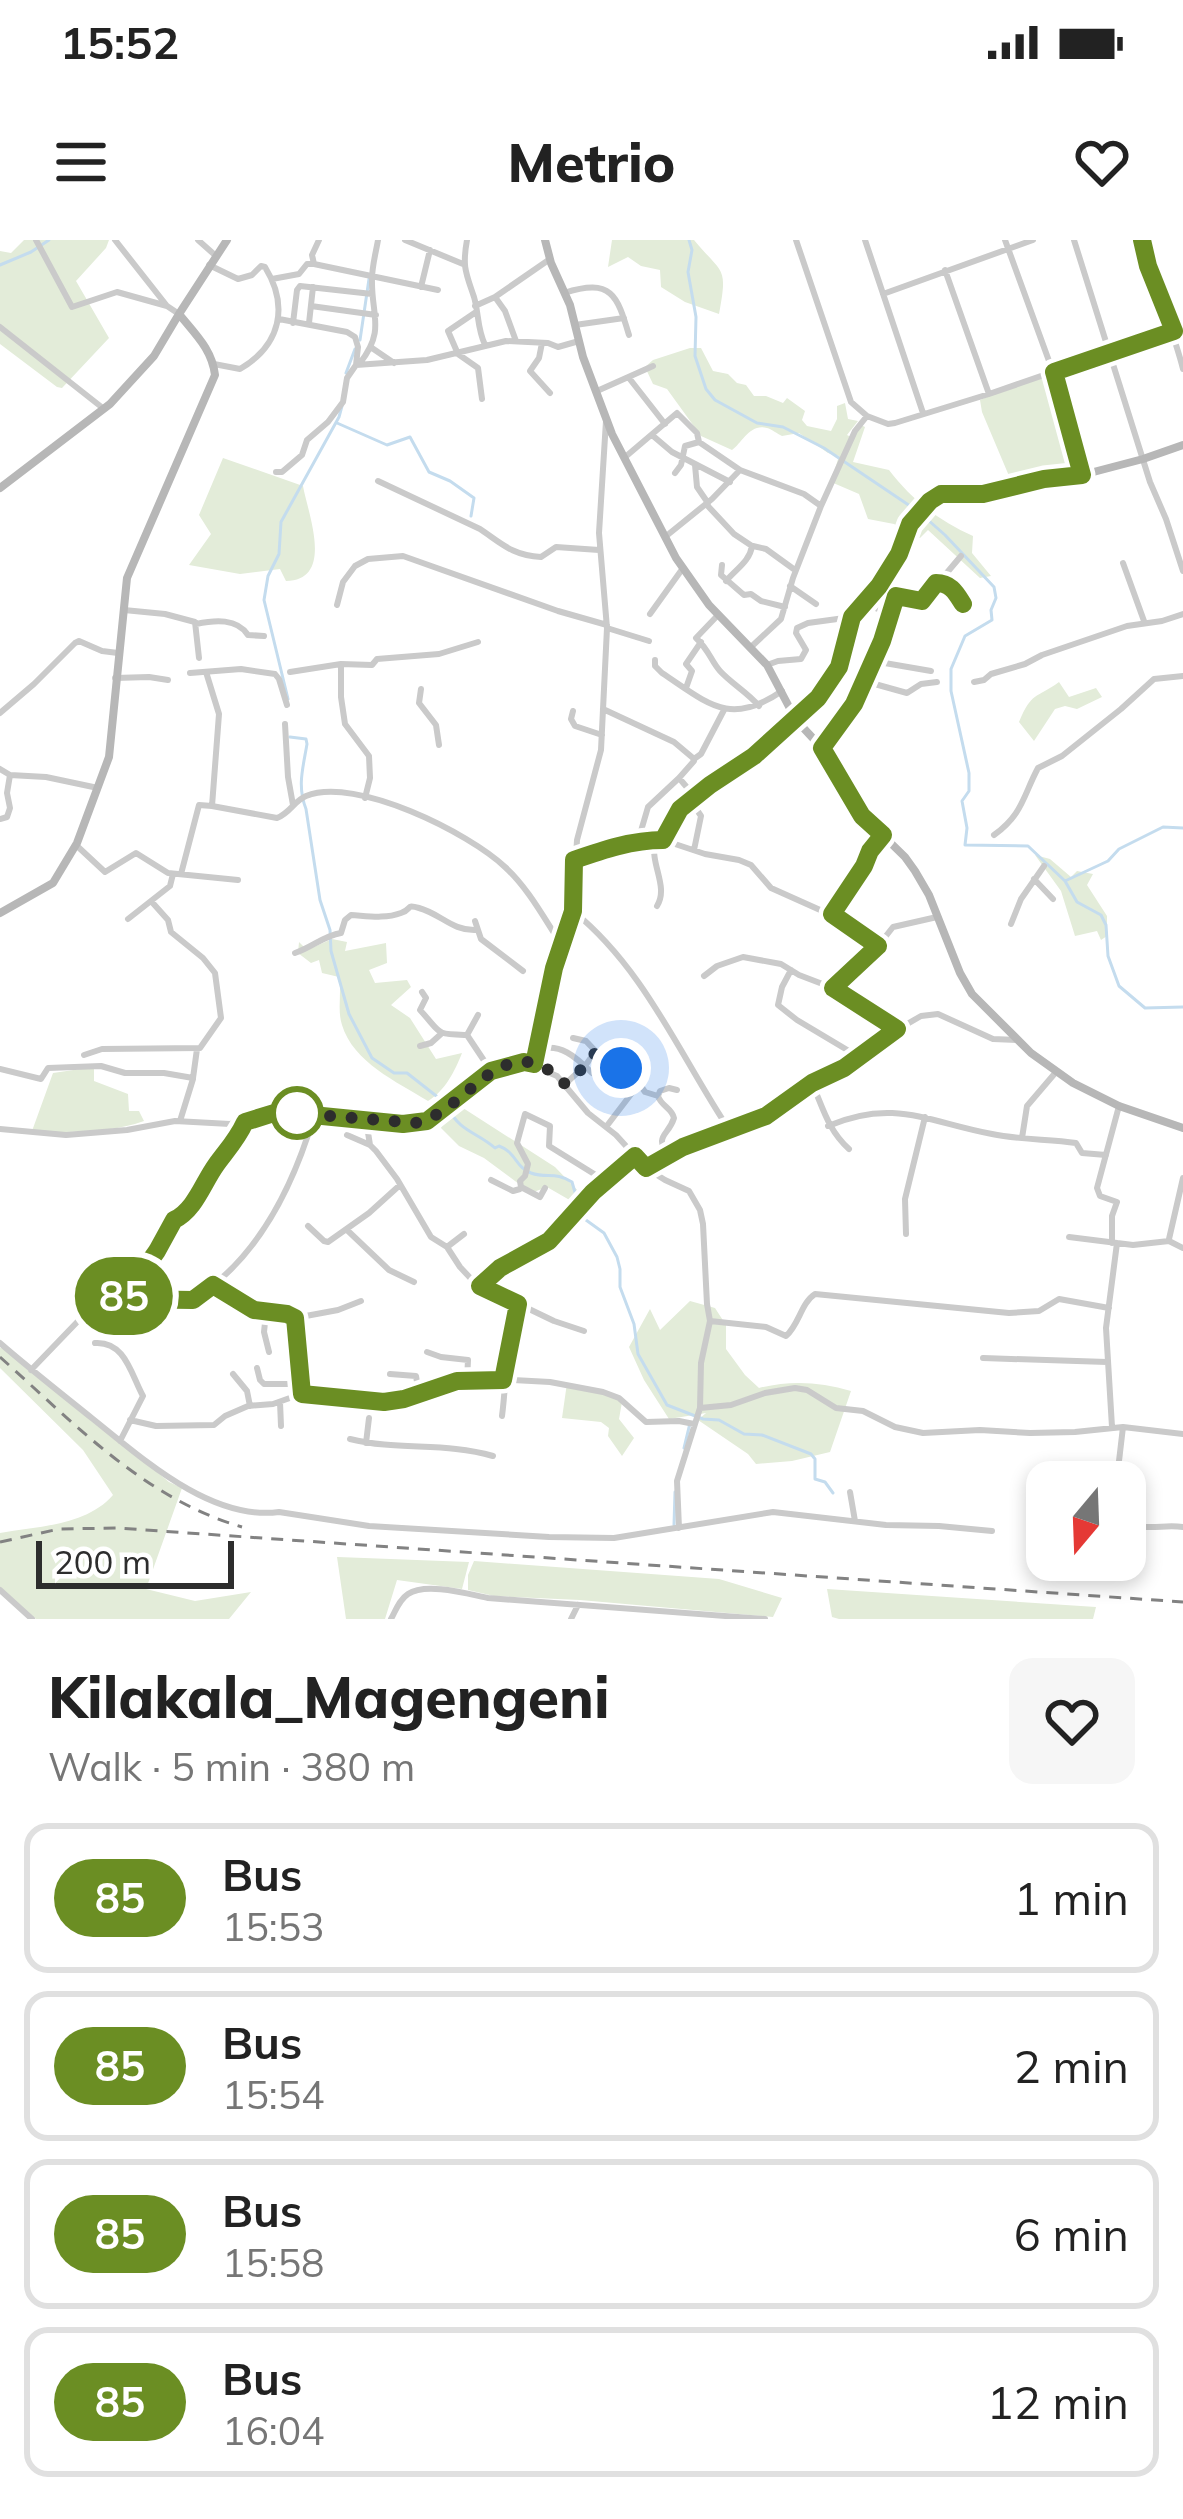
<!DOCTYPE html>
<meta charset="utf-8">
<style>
body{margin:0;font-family:Mulish,sans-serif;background:#f6f6f6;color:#222;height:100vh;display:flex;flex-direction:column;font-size:45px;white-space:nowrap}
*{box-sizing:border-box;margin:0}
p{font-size:39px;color:#767676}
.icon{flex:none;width:66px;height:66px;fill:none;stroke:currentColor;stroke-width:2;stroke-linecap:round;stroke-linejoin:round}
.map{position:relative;height:1379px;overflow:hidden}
.details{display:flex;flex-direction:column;background:#fff;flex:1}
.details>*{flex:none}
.badge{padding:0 24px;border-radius:39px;font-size:42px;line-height:78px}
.needle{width:78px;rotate:199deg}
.tools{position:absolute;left:1026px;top:1221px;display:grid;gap:24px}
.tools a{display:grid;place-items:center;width:120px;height:120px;border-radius:24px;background:#fff;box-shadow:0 6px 18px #0003;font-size:60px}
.scale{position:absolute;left:36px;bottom:30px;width:198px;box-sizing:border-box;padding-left:12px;border:6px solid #2d2d2d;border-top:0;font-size:33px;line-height:42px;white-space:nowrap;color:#2d2d2d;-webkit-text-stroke:9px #fff;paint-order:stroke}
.you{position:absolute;width:60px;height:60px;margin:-30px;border:9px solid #fff;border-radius:50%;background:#1a73e8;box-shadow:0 0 0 18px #1a73e833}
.map>.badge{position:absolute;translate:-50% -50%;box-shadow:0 0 0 6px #fff}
.round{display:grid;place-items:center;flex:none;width:126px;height:126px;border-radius:24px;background:#f6f6f6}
.head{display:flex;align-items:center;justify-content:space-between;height:204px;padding:0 48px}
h1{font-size:57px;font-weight:800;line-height:90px}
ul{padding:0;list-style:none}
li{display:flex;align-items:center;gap:36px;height:150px;margin:0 24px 18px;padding:0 24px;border:6px solid #e0e0e0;border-radius:24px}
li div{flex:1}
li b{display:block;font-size:45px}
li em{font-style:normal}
li .badge{min-width:132px;font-weight:700;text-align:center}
.status{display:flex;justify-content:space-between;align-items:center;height:84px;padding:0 60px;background:#fff;direction:ltr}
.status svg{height:33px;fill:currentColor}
header{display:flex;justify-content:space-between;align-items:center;height:156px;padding:0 48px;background:#fff;font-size:54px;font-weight:800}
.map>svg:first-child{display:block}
</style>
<div class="status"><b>15:52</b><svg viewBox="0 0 49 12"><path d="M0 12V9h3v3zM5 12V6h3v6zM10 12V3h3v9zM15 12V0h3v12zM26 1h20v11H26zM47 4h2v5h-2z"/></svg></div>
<header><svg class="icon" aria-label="menu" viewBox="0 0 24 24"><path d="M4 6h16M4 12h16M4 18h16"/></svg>Metrio<svg class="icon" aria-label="heart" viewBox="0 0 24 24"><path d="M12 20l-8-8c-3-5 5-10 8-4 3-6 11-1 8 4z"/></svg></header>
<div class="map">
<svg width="1183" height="1379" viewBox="0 0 1183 1379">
<rect width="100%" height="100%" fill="#fff"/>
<!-- green -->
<path fill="#e3ecd9" d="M 24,0 L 109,0 L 106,8 L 76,41 L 109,98 L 62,148 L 57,147 L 0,104 L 0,11 L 11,13 Z
M 612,0 L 694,0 C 723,35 728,25 719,74 L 685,62 L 661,47 L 660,30 L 641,26 L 628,17 L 608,27 Z
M 690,108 L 701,108 L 713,131 L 728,134 L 737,143 L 746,145 L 754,156 L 766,156 L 783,163 L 787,158 L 805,171 L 802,180 L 807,186 L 831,191 L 837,179 L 837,166 L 845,163 L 848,179 L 858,181 L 847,195 L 851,197 L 861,185 L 865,187 L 853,222 L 889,230 C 912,260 939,281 973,296 L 972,313 L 991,336 L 980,338 L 928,290 L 920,298 L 894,284 L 868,279 L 859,254 L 831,242 L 839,216 L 828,213 L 799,193 L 782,196 C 777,194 772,189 767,188 C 750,183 742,203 732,210 L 701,196 L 667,149 L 653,144 L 645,127 L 653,120 Z
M 1044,134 L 1050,136 L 1062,166 L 1078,228 L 1012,243 L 982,172 L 980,160 Z
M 223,218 L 303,246 C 308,274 335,340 286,341 L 280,329 L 240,334 L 189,325 L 211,294 L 199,275 Z
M 1059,442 L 1069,457 L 1096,448 L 1102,457 L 1077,469 L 1065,466 L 1055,469 L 1034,501 L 1019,482 C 1032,451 1036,459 1059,442 Z
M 1035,615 L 1050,619 L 1071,637 L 1077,631 L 1093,634 L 1087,645 L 1107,676 L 1107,696 L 1101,700 L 1097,691 L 1075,696 L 1061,651 Z
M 332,699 L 347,702 L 345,711 L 386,703 L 387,723 L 369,730 L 375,743 L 407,740 L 411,747 L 391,765 L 410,778 L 436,819 L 462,813 C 455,831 445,851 428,861 C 397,842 353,822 342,785 C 337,770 342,752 339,737 L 322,733 L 319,720 L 311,723 L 298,713 L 299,702 L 307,710 Z
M 94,827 L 94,841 L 128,854 L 129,871 L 139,871 L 144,881 C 111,893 67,893 32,891 L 53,833 Z
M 463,868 L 555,927 L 583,956 L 573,962 L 547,947 L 531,953 L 484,918 L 459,906 L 441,888 L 443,882 Z
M 690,1061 L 715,1068 L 726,1085 L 726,1109 L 745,1135 L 759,1148 C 791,1140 820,1142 851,1151 L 830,1212 L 792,1221 L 756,1224 L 748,1214 L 698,1180 L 706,1173 L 669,1179 L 644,1140 L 629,1107 L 650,1069 L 660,1090 Z
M 0,1108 L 10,1109 L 169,1242 L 182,1248 L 146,1349 L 195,1361 L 251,1352 L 229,1379 L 36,1379 L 0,1351 L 0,1293 C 38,1286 86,1286 113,1255 L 83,1210 L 0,1128 Z
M 567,1143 L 600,1149 L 622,1162 L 619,1179 L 634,1198 L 622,1216 L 608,1196 L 609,1188 L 601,1182 L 562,1178 Z
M 337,1317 L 338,1317 L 469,1322 L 462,1349 L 397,1340 L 385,1379 L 346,1379 Z
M 474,1321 L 719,1339 L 782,1358 L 773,1377 L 580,1360 L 494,1356 L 468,1350 L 468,1335 Z
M 827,1349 L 1096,1367 L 1093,1379 L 839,1379 L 832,1377 Z"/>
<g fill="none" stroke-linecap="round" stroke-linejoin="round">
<!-- stream -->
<path stroke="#c4dcee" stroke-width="3" d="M 689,0 L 692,10 L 688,32 L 696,77 L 695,116 L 706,149 L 715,160 L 757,183 L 783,187 L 824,208 L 919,272 L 945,295 L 994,347 L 996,358 L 991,370 L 992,380 L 965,396 L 951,429 L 951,451 L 969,533 L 969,551 L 962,561 L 967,588 L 965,605 L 1028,606 L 1065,641 L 1077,662 L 1101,675 L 1106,685 L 1108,716 L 1119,746 L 1145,768 L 1183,767
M 0,25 L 31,12 L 49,0
M 360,100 L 369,39
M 346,133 L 355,109
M 337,183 L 387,205 L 410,197 L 429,232 L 450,241 L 474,258 L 471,276
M 288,459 L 264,360 L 268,336 L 279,314 L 281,282 L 339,177 L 342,166
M 290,497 L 306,499 L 307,504 C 303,528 297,546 306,569 L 320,660 L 330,690 L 331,711 L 349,774 L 372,818 L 394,833 L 407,833 L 444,862
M 1065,641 L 1108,621 L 1119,609 L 1163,587 L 1183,588
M 448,868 C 460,892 477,892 495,908 L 499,906 C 516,912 516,928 531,933 C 547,939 555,931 572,942 L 579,966
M 579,975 L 604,993 L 617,1017 L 620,1029 L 620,1047 L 634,1084 L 638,1114 L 667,1165 L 703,1179 L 719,1180 L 744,1194 L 762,1195 L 811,1214 L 815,1219 L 815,1239 L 825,1242 L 833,1253
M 684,1208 L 690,1183
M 674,1285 L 675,1252"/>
<!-- street -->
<path stroke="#cacaca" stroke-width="6" d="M 36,0 L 72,67 L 117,52 L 167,66
M 115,0 L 167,66 L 179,74
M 198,0 L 216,16
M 405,0 L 463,24
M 467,0 C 462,27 466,33 474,57 C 479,74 477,88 485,105
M 796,0 L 851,162 L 867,176 L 888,184 L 895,183 L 989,154 L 1183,87
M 865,0 L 923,173
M 1005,0 L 1053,132 L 1082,235
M 1074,0 L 1150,242 L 1166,279 L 1183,331
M 1142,0 C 1152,44 1172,85 1183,129
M 314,24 L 312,15 L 319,0
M 209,25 L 238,39 L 252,35 L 261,26 L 265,27 C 289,66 281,105 240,129 L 214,124
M 945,30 L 989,154
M 272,39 L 299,34 L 307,24 L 314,24 L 438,50
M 421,47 L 430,10
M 564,53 C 612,38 617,55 629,95
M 883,54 L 1033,0
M 495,57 L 505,71 L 516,101
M 311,66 L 376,75
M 475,66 L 495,57 L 550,19
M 476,72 L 448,91 L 458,114 L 478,128 L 482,159
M 293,83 L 297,50 L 300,46 L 372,54
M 309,83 L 313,47
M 575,85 L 624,78
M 0,87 L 104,169
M 542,103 L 539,118 L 530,131 L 550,153
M 372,108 L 394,123
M 360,123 C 386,90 371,75 372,39 C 372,26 376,12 378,0
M 356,125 L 427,120 L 506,101 L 548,103 L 558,107 L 579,101
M 629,138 L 665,184
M 597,151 L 653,126
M 652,195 L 672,212 L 730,242
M 624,218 L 677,173 L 697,193 L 699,202
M 695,225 L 697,247 L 708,263
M 276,232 L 282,232 L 302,215 L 307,200 L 328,182 L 343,162 L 347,138 L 356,125 L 358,107 L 355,97 L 347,92 L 279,79
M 675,233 L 681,225 L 685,206 L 699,202 L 740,230 L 804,254 L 821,266
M 378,241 L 480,289 C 501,303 513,316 541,317 L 556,307 L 599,310
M 706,264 L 734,294 L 752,306 C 750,321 736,329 726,341
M 665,297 L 712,259 L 740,230
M 753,306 L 766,309 L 795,330
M 1123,323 L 1144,381
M 722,325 L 721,335 L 744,355 L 751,354 L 761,361 L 785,367
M 936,343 L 949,346 L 963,364
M 790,346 L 816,364
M 879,346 L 896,356 L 923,361 L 961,316
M 864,364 L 892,374
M 337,365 L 343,342 L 355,326 L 368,319 L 403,316 L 558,371 L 607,385
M 124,370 L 165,374 L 195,382 L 199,418
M 650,374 L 683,328
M 718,375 L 696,398 C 709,410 711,421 720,431 C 732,444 747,452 759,466
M 196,384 C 215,380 237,378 248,395 L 264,396
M 607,388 L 649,401
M 751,407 L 781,379 L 793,338 L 821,266 L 855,191 L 867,176
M 655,420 L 655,426 L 662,433 C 709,464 730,487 782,451
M 873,421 L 931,431
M 341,424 L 341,457 L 345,484 L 369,516 L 370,538 L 365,558
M 767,425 L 778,421 L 801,419 L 806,410 L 796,393 L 797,388 L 808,383 L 852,377
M 290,432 L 341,424 L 372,425 L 377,419 L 439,414 L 478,402
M 190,433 L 241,429 L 275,434 L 279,439 L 287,465
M 115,438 L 149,437 L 168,440
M 864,441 L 907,453 L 921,444 L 937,442
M 974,442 L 984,440 L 991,434 L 1025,424 L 1042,415 L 1127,386 L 1162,381 L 1183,374
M 686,448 L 692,431 L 686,424 L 701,402
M 421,449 L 419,463 L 436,485 L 439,505
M 603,469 L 674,502 L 693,518 L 694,521 L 679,538 L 696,558
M 573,471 L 571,479 L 575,486 L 602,495
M 0,473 L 34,444 L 75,403 L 79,401 L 102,411 L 118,413
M 285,484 L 288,537 L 293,565
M 822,508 L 854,464 L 882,401 L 896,356
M 694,519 L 701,514 L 724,470
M 0,529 L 10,535 L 7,553 L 10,568 L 7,577 L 0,579
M 10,535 L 46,537 L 98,548
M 691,561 L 701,576 L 694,610
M 212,566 L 277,578 C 290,573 294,561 306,556 C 356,536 469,593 505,627 C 528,648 544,678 561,704
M 994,595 C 1023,574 1023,556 1038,528 L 1062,516 L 1121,469 L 1154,439 L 1183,436
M 638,601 L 648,567 L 679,538
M 76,605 L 105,632 L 136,613 L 168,633 L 238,640
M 575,620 L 613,607 L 647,600 L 663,600 L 705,614 L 739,620 L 751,625 L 771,648 L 838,678 L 878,706
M 181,634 L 199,565 L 212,566 L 219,474 L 206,432
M 1034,639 L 1053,659
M 657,666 C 669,647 650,624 655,603 L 663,600 L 680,569 L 710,545 L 754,516 L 796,480
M 573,671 C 645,729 680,816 730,891
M 832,674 L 864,625 L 870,611 L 883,595
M 128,679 L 170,646 L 173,634
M 475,681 L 481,699 L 523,731
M 1011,684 L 1021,659 L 1044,626
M 295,713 C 313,707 323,696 341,693 L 345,680 L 351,675 C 368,676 385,679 401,673 C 413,669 405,664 419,668 C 441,674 452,691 476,690
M 791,730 L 782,747 L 778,765 L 797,780 L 859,817
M 704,736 L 717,726 L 743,717 L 781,724 L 799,735 L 833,748 L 897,789
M 833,748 L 878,706 L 893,687 L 937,677
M 422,752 L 426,758 L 420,770 C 443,795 434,794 467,795 L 491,831
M 467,795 L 478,775
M 573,798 L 586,801 L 603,819 L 633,834 L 645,852 L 658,856
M 420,806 L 431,803 L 441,794
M 537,810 C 560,802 576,817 592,833
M 84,815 L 102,809 L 200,808 L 221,778 L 215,733 L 203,718 L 171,692 L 168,680 L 151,661
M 534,824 L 554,728 L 573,671 L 577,600 L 601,510 L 607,388 L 599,293 L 606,181
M 0,829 L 41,839 L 48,828 L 101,826 L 125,833 L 164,833 L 193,838 L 197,809
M 812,843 C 823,868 828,890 849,909
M 565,844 L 585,826 L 595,812
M 366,880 L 370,905
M 180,881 L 193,839
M 828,886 C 894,858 928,882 992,894 C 1020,900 1048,899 1076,903 L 1082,913 L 1106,915
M 606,887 L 638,845
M 0,889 L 66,895 L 127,890 L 175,881 L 230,884 L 275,873 L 292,873 L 403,883 L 427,881 L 491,831 L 524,822 L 557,836 L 588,873 L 616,895 L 646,928 L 683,907 L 766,876 L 812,843 L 844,828 L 878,801 L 921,776 L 938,774 L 993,799 L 1017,800
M 347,895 L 370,905 L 376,911 L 397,939 L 431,997 L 447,1007 L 460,1027 L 475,1043 L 554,1081 L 584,1091
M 1022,898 L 1027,866 L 1056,832
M 668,916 C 654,894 668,897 674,878 C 672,868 661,866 658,856 L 660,851 L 669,848 L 677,850
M 646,928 L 665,940 L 689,951 L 700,970 L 703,984 L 707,1064 L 710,1081 L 701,1123 L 700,1168 L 677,1241 L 679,1288
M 491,940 L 513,951 L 520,949
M 545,948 L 540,957 L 521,947 L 520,941 L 525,936 L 528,924 L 517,903 L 525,874 L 550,886 L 549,906 L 599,937 L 603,944
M 308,986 L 324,1001 L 328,1002 L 369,973 L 400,945
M 347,990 L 389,1030 L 414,1042
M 906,994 L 905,959 L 925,877
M 1069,997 L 1133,1005 L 1169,1001 L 1183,1008
M 1169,999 L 1183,938
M 1112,1003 L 1112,976 L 1117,962 L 1100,956 L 1097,948 L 1119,866
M 447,1007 L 464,994
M 213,1045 L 254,1070 L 287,1074 L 295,1078 L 301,1154
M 480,1046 L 504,1025 L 535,1010 L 554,998 L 593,952 L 635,916
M 123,1059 L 157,1011 L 174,980 C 195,971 203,943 216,925 C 227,911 238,899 245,882
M 266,1073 L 264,1092 L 269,1112
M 295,1078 L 338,1070 L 361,1061
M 710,1081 L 766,1087 L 786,1096 C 799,1085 801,1063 815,1054 L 1009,1073 L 1039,1071 L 1059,1059 L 1109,1068
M 0,1103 C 30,1129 62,1154 93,1179 C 143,1219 211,1281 279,1272 L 369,1286 L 549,1297 L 614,1298 L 773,1272 L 886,1285 L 939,1286 L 992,1291
M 95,1103 C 125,1101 131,1134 143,1156 L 120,1201
M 427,1112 L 441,1117 L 468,1120 L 467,1140
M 983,1118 L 1107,1122
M 257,1128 L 260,1140 L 264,1144 L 300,1144
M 31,1130 L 81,1078 L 123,1059 L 192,1060 C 258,1020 293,947 314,876
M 233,1134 L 247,1151 L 250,1166
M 390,1134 L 416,1136 L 419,1154
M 280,1162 L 281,1186
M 700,1168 L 731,1165 L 765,1153 L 795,1148 L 807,1150 L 836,1168 L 863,1171 L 895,1187 L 923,1193 L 980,1190 L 1030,1193 L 1075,1192 L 1123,1187 L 1183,1194
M 502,1176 C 507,1139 505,1100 518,1064
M 130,1180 L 156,1186 L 214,1185 L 225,1176 L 248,1166 L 273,1164 L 301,1154 L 384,1162 L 404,1159 L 456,1141 L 513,1140 L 550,1142 L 603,1152 L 619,1158 L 646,1182 L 679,1181 L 694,1184
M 1112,1187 L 1106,1088 L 1117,1003
M 350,1199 C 398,1211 446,1202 493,1216
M 366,1203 L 369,1178
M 1121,1242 L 1119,1221 L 1123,1187
M 850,1252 L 855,1281
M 1125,1281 C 1145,1292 1162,1284 1183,1287
M 0,1350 L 32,1379
M 391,1379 C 396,1370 399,1360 408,1354 C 426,1342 468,1354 488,1358 L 765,1379
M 571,1379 L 578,1365"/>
<!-- secondary -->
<path stroke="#b7b7b7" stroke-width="8" d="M 545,0 L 551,23 L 570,65 L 583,117 L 612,194 L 676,318 L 709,365 L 767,425 L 796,480 L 822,508 L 863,576 L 905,617 L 915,631 L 929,655 L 960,733 L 972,754 L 1031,813 L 1073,843 L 1119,866 L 1183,888
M 0,248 L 110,164 L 154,116 L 179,74
M 796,480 L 818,458 L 833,437 L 839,426 L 852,377 L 879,346 L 892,326 L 915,277 L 936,257 L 949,253 L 983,255 L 1044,239 L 1082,235 L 1143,219 L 1183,205
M 0,673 L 53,643 L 77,603 L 109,517 L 127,338 L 215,135 C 212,109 195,94 179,74 L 227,0"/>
<!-- rail -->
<path stroke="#828282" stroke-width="3" stroke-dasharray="12 9" stroke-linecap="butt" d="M 0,1117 C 74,1183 143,1258 242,1287
M 0,1302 L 59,1289 L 117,1288 L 1183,1362"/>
</g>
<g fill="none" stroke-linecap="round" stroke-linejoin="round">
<!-- line casing -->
<g stroke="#fff" stroke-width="27">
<path id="line" d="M 963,364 C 956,353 951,343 936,343 L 922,361 L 896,356 L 882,401 L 854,464 L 822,508 L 862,576 L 883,595 L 870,611 L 864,626 L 832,674 L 878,706 L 833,748 L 897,789 L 844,828 L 812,843 L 766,876 L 683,907 L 646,928 L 635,916 L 593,952 L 549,1001 L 500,1028 L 480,1046 L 518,1064 L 503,1140 L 457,1141 L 404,1159 L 384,1162 L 302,1154 L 295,1078 L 287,1074 L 254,1070 L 213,1045 L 193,1060 L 123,1059 L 157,1011 L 174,980 C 195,970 203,943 216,925 C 227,910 238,898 245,882 L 274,873 L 292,873 L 403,884 L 427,881 L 491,831 L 524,822 L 534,824 L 554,728 L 573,671 L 574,620 C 603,610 632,600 663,600 L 680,569 L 710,545 L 754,516 L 818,458 L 839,427 L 852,377 L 879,346 L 899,314 L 910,284 L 930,261 L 941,254 L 983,254 L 1044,239 L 1082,235 L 1054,132 L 1174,91 L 1148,26 L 1142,0"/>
</g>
<!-- line -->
<use href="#line" stroke="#6b8e23" stroke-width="18"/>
<!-- walk -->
<path stroke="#2d2d2d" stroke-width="12" stroke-dasharray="0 21.6" d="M 297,873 L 292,873 L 415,883 C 468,873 504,780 565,844 L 585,826 L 596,812 L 609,824 L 621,828"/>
</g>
<!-- markers -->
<circle fill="#fff" stroke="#6b8e23" stroke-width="6" cx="297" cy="873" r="24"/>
</svg>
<div class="tools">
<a><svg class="needle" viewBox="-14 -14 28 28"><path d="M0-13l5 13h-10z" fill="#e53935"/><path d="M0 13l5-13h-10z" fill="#767676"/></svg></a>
</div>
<div class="scale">200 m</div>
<div class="you" style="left:621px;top:828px"></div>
<b class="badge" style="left:124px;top:1056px;background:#6b8e23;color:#fff">85</b>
</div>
<section class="details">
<div class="head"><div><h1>Kilakala_Magengeni</h1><p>Walk · 5 min · 380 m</p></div><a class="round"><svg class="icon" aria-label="heart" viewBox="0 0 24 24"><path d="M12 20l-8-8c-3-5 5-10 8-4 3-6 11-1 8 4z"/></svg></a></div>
<ul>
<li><span class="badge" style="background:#6b8e23;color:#fff">85</span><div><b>Bus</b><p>15:53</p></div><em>1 min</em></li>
<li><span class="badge" style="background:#6b8e23;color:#fff">85</span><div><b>Bus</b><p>15:54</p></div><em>2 min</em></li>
<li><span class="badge" style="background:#6b8e23;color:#fff">85</span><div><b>Bus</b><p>15:58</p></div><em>6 min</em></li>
<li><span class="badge" style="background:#6b8e23;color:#fff">85</span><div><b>Bus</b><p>16:04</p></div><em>12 min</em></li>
</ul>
</section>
